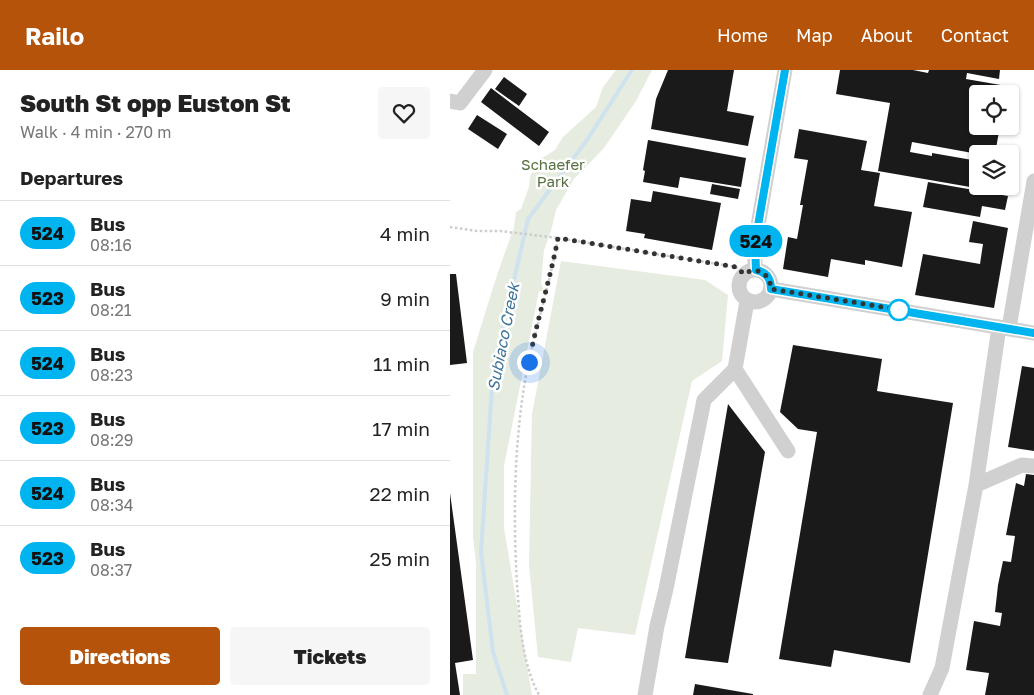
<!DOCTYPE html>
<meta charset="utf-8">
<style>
body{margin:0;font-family:"Golos Text",sans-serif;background:#f6f6f6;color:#222;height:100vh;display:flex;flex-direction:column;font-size:19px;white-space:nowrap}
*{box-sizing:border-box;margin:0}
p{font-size:16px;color:#767676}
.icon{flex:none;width:28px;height:28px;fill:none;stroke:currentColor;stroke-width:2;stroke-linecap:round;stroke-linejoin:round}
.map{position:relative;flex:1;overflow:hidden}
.sheet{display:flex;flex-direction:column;background:#fff;width:450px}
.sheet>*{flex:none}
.badge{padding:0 10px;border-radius:16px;font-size:18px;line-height:32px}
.controls{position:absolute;left:519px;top:15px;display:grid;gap:10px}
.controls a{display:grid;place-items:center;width:50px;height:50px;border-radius:5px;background:#fff;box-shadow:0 1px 4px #0004;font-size:25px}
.you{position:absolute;width:25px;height:25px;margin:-12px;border:4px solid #fff;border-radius:50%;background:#1a73e8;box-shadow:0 0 0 8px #1a73e833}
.map>.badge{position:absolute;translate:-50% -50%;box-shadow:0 0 0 2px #fff}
h2{padding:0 20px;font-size:19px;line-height:45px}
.round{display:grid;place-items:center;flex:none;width:52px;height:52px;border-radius:5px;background:#f6f6f6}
.overview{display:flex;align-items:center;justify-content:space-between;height:85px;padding:0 20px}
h1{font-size:24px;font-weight:800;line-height:38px}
.action{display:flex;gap:10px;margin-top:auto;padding:10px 20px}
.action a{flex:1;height:58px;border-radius:5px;background:#b45309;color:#fff;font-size:20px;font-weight:800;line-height:58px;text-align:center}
.action a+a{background:#f6f6f6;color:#222}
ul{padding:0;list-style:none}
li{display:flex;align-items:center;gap:15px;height:65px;padding:0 20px;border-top:1px solid #e0e0e0}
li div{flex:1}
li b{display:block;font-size:19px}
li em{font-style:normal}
li .badge{min-width:55px;font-weight:700;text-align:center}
header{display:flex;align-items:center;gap:30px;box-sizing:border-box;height:70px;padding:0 25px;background:#b45309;color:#fff}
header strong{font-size:24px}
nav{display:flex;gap:28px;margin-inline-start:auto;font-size:18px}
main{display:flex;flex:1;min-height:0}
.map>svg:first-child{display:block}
</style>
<header>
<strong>Railo</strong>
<nav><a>Home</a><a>Map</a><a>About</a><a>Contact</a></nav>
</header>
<main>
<section class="sheet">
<div class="overview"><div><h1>South St opp Euston St</h1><p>Walk · 4 min · 270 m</p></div><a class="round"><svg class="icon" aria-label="heart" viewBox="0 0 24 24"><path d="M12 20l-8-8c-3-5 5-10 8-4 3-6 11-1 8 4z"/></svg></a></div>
<h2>Departures</h2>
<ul>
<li><span class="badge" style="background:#00b5ef;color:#111">524</span><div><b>Bus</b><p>08:16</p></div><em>4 min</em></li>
<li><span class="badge" style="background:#00b5ef;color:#111">523</span><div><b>Bus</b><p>08:21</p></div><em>9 min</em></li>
<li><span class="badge" style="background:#00b5ef;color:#111">524</span><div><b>Bus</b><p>08:23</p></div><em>11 min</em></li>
<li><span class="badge" style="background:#00b5ef;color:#111">523</span><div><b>Bus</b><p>08:29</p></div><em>17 min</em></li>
<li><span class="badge" style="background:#00b5ef;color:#111">524</span><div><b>Bus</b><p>08:34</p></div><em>22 min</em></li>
<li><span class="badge" style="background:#00b5ef;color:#111">523</span><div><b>Bus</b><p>08:37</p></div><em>25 min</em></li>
</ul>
<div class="action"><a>Directions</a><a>Tickets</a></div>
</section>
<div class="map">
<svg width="584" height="625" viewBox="0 0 584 625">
<rect width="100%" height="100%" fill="#fff"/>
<!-- green -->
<path fill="#e6ecdf" d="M 166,0 L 202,0 L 186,31 L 154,78 L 124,109 L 106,140 L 101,161 L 94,180 L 91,213 L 94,221 L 89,221 L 54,396 L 54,458 L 82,625 L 13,625 L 13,604 L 26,604 L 26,494 L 23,467 L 23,282 L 47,205 L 64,157 L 66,142 L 71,139 L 79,117 L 80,107 L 89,90 L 105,80 L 113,67 L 146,37 L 153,17 Z
M 111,191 L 255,210 L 278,225 L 272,291 L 242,311 L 185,565 L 128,558 L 121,592 L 88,587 L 79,495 L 82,344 Z"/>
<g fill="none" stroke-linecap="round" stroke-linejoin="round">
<!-- stream -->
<path stroke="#cfe2ee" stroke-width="4" d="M 57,625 L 43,582 L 31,482 L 43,302 L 78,149 L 137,70 L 182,0"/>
</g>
<!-- building -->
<path fill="#1a1a1a" d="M 218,0 L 284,0 L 277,41 L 304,46 L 298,76 L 201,59 L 206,29 Z
M 390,0 L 463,0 L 478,3 L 479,0 L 550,0 L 549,9 L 517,3 L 516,9 L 568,18 L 561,57 L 560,24 L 528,24 L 528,56 L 550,56 L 545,84 L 528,84 L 462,72 L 460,82 L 482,86 L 482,83 L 528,91 L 528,116 L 550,116 L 549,122 L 428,101 L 440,33 L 386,24 Z
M 54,7 L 77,24 L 69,36 L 45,19 Z
M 41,18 L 99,62 L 89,76 L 31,32 Z
M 27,45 L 57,64 L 48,79 L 18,59 Z
M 349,59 L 417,71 L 411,100 L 430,103 L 424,136 L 462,142 L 452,197 L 415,190 L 415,195 L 381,189 L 378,207 L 333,199 L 338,167 L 347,169 L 353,135 L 350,135 L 358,90 L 344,88 Z
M 198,70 L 296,88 L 291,117 L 230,107 L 228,118 L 193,112 L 195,101 L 193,100 Z
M 478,112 L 558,126 L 555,140 L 532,136 L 530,147 L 473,137 Z
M 262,114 L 290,119 L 288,129 L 260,124 Z
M 203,121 L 271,133 L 262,180 L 194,168 L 195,164 L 176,161 L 181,129 L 201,132 Z
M 523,151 L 558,158 L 544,238 L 465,225 L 473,184 L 530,194 L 533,174 L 519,172 Z
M 0,204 L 6,204 L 17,293 L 0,295 Z
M 343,275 L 432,289 L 427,321 L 503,333 L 460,593 L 384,580 L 381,597 L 329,589 L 367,362 L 348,359 L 330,342 Z
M 572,296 L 584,298 L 584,381 L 558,377 Z
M 278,334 L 315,382 L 278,593 L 235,588 Z
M 576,404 L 584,405 L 584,625 L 535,625 L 539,603 L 516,600 L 524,551 L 550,556 L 552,543 L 545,542 L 548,515 L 553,491 L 561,492 L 565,466 L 556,465 L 566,413 L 574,416 Z
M 0,423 L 23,590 L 5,593 L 10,625 L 0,625 Z
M 245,614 L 303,624 L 303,625 L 243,625 Z"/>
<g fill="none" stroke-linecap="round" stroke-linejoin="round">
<!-- path -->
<path stroke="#cdcdcd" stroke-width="2.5" stroke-dasharray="2.5 2.5" stroke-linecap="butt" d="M 0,157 L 27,161 L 50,161 L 108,168 C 100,214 85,259 76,305 C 64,374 63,444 67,514 C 70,552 71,591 89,625
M 108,168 L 286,197 L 292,203"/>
<!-- minor -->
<path stroke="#d0d0d0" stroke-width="15" d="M 0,31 L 10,33 L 35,0
M289 216a16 16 0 1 1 32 0a16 16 0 1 1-32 0Z
M 305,200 L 305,173 L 335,0
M 321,219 L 584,263
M 297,231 L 285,299 L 338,381
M 559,258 L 584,111
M 526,415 L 572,395 L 584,396
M 195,625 L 207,556 L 216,519 L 254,330 L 285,299
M 480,625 L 492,598 L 526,415 L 549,257"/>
</g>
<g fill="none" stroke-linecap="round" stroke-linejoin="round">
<!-- line casing -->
<g stroke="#fff" stroke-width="11">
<path id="line" d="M 335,0 L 305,173 L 306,200 C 316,202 321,208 321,219 L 584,263"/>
</g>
<!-- line -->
<use href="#line" stroke="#00b5ef" stroke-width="8"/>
<!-- walk -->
<path stroke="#333" stroke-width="5" stroke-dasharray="0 9" d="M 79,292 C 87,250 100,210 108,168 L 286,197 L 294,204 C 307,196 320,203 321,219 L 458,241 L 449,240"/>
</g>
<!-- markers -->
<circle fill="#fff" stroke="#00b5ef" stroke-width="2.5" cx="449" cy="240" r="10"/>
<g text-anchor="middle" stroke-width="5" stroke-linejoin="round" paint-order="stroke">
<!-- park labels -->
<g font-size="15" fill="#56703f" stroke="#fff">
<text x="103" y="100">Schaefer<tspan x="103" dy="17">Park</tspan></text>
</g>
<!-- water labels -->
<g font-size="16" font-style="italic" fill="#3f7597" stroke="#fff">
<text transform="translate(53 267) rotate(-79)" y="6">Subiaco Creek</text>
</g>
</g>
</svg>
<div class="controls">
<a><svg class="icon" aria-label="locate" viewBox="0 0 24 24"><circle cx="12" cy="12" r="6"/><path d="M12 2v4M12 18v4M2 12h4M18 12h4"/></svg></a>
<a><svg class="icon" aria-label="layers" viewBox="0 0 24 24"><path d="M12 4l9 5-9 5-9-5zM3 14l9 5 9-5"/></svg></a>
</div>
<div class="you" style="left:79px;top:292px"></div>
<b class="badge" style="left:306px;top:171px;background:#00b5ef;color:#111">524</b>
</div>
</main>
